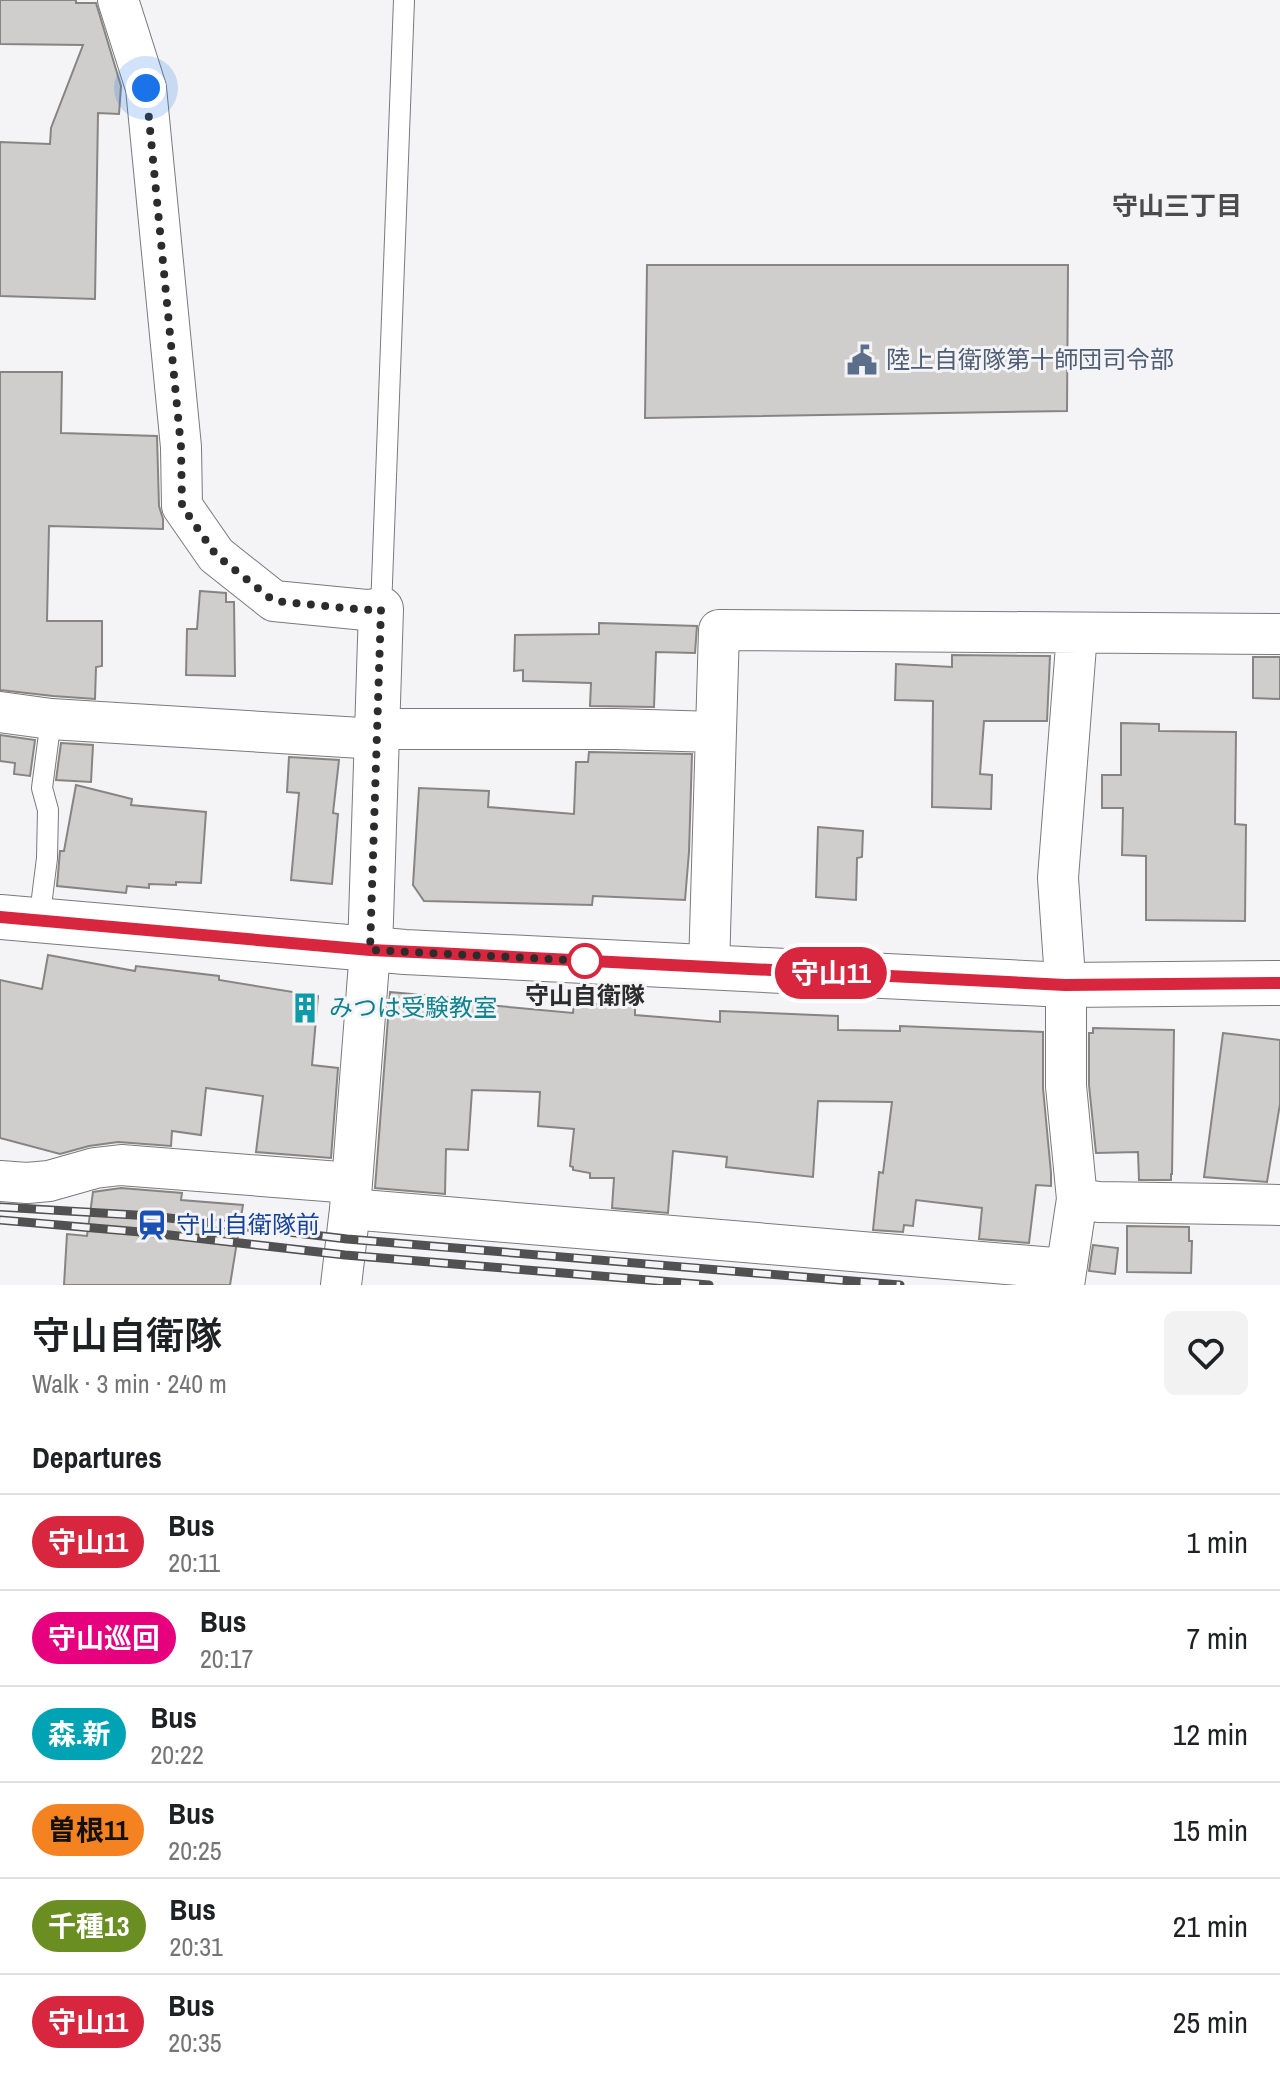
<!DOCTYPE html>
<meta charset="utf-8">
<style>
body{margin:0;font-family:"Archivo Narrow","Noto Sans JP",sans-serif;background:#f2f2f2;color:#202124;height:100vh;display:flex;flex-direction:column;font-size:30px;white-space:nowrap}
*{box-sizing:border-box;margin:0}
p{font-size:26px;color:#757577}
.icon{flex:none;width:44px;height:44px;fill:none;stroke:currentColor;stroke-width:2;stroke-linecap:round;stroke-linejoin:round}
.map{position:relative;height:1285px;overflow:hidden}
.drawer{display:flex;flex-direction:column;background:#fff;flex:1}
.drawer>*{flex:none}
.badge{padding:0 16px;border-radius:26px;font-size:28px;line-height:52px}
.you{position:absolute;width:40px;height:40px;margin:-20px;border:6px solid #fff;border-radius:50%;background:#1a73e8;box-shadow:0 0 0 12px #1a73e833}
.map>.badge{position:absolute;translate:-50% -50%;box-shadow:0 0 0 4px #fff}
h2{padding:0 32px;font-size:30px;line-height:72px}
.round{display:grid;place-items:center;flex:none;width:84px;height:84px;border-radius:12px;background:#f2f2f2}
.summary{display:flex;align-items:center;justify-content:space-between;height:136px;padding:0 32px}
h1{font-size:38px;font-weight:600;line-height:60px}
ul{padding:0;list-style:none}
li{display:flex;align-items:center;gap:24px;height:96px;padding:0 32px;border-top:2px solid #e0e0e0}
li div{flex:1}
li b{display:block;font-size:30px}
li em{font-style:normal}
li .badge{min-width:88px;font-weight:700;text-align:center}
.map>svg:first-child{display:block}
</style>
<div class="map">
<svg width="1280" height="1285" viewBox="0 0 1280 1285">
<rect width="100%" height="100%" fill="#f4f4f6"/>
<!-- building -->
<path fill="#d0cecc" stroke="#878583" stroke-width="2" d="M 0,0 L 76,0 L 76,3 L 96,3 L 121,86 L 119,114 L 98,113 L 95,299 L 0,296 L 0,142 L 50,144 L 51,128 L 83,45 L 0,44 Z
M 647,265 L 1068,265 L 1067,411 L 645,418 Z
M 0,372 L 62,372 L 61,433 L 157,436 L 159,506 L 163,519 L 163,529 L 49,526 L 47,621 L 102,621 L 102,666 L 96,667 L 95,699 L 53,696 L 0,690 Z
M 200,591 L 226,593 L 226,602 L 234,602 L 235,676 L 186,675 L 187,629 L 197,629 Z
M 599,623 L 697,626 L 695,653 L 656,652 L 654,707 L 590,706 L 591,683 L 523,681 L 523,670 L 514,671 L 515,635 L 599,634 Z
M 952,655 L 1050,656 L 1047,721 L 984,721 L 980,774 L 992,775 L 991,809 L 932,807 L 933,701 L 895,700 L 896,664 L 952,667 Z
M 1253,657 L 1280,657 L 1280,699 L 1253,698 Z
M 1121,723 L 1159,724 L 1159,731 L 1236,732 L 1235,824 L 1246,825 L 1245,921 L 1146,920 L 1146,856 L 1122,855 L 1123,808 L 1102,808 L 1102,775 L 1121,775 Z
M 0,735 L 35,740 L 30,776 L 14,774 L 15,763 L 0,761 Z
M 61,743 L 93,745 L 91,782 L 56,780 Z
M 589,752 L 692,754 L 689,852 L 685,900 L 593,896 L 592,905 L 424,901 L 413,885 L 419,788 L 489,791 L 488,807 L 574,814 L 576,762 L 588,762 Z
M 289,757 L 339,760 L 333,813 L 338,814 L 332,884 L 291,880 L 299,793 L 287,792 Z
M 76,785 L 132,799 L 131,805 L 206,812 L 201,883 L 176,882 L 176,885 L 149,884 L 149,888 L 127,886 L 126,893 L 57,886 L 60,851 L 64,851 Z
M 818,827 L 863,831 L 862,857 L 857,858 L 856,900 L 816,897 Z
M 48,955 L 135,971 L 136,966 L 219,976 L 219,980 L 318,996 L 312,1065 L 338,1068 L 331,1158 L 256,1152 L 263,1096 L 206,1088 L 201,1135 L 172,1131 L 171,1146 L 118,1142 L 89,1146 L 60,1154 L 0,1138 L 0,980 L 42,989 Z
M 390,992 L 488,1001 L 488,1005 L 573,1013 L 574,1002 L 609,1005 L 609,1001 L 635,1003 L 635,1015 L 720,1022 L 720,1011 L 838,1016 L 838,1030 L 900,1031 L 900,1026 L 1043,1032 L 1043,1088 L 1051,1173 L 1051,1186 L 1036,1185 L 1029,1243 L 979,1239 L 982,1208 L 916,1200 L 913,1226 L 904,1225 L 903,1232 L 873,1230 L 879,1172 L 883,1173 L 892,1102 L 818,1101 L 813,1177 L 726,1167 L 727,1157 L 673,1151 L 668,1213 L 612,1208 L 614,1178 L 590,1178 L 590,1173 L 573,1170 L 573,1167 L 570,1166 L 574,1129 L 538,1126 L 540,1092 L 472,1090 L 468,1150 L 446,1149 L 445,1194 L 375,1188 Z
M 1093,1028 L 1174,1030 L 1172,1174 L 1171,1174 L 1171,1180 L 1139,1180 L 1138,1152 L 1096,1153 L 1089,1085 L 1089,1033 L 1093,1033 Z
M 1223,1033 L 1280,1040 L 1280,1104 L 1267,1182 L 1204,1177 Z
M 121,1188 L 182,1193 L 181,1200 L 243,1205 L 230,1285 L 64,1285 L 67,1234 L 87,1236 L 93,1192 Z
M 1127,1226 L 1189,1227 L 1189,1241 L 1192,1241 L 1191,1273 L 1127,1272 Z
M 1093,1245 L 1118,1248 L 1115,1274 L 1089,1271 Z"/>
<g fill="none" stroke-linecap="round" stroke-linejoin="round">
<!-- lane casing -->
<g stroke="#7a7a7c" stroke-width="22">
<path id="lane" d="M 381,609 L 404,0
M 39,922 L 47,858 L 48,810 L 42,788 L 51,719"/>
</g>
<!-- street casing -->
<g stroke="#7a7a7c" stroke-width="42">
<path id="street" d="M 118,0 L 146,88 L 181,447 L 182,506 L 216,555 L 274,601 L 366,610 L 381,609
M 0,712 L 51,719 L 378,739
M 378,729 L 615,729 L 715,732
M 709,967 L 719,630 L 1280,634
M 0,1181 L 27,1183 L 49,1181 L 95,1168 L 121,1165 L 352,1183
M 1077,1199 L 1099,1202 L 1280,1205
M 350,1209 L 1066,1269
M 341,1285 L 350,1209 L 370,950
M 1064,1285 L 1077,1199 L 1066,1086 L 1066,993 L 1058,878 L 1077,633"/>
</g>
<!-- secondary casing -->
<g stroke="#7a7a7c" stroke-width="46">
<path id="secondary" d="M 370,950 L 381,609"/>
</g>
<!-- primary casing -->
<g stroke="#7a7a7c" stroke-width="46">
<path id="primary" d="M 0,917 L 405,952 L 1065,985 L 1280,983"/>
</g>
<!-- lane -->
<use href="#lane" stroke="#fff" stroke-width="20"/>
<!-- street -->
<use href="#street" stroke="#fff" stroke-width="40"/>
<!-- secondary -->
<use href="#secondary" stroke="#fff" stroke-width="44"/>
<!-- primary -->
<use href="#primary" stroke="#fff" stroke-width="44"/>
<!-- rail casing -->
<g stroke="#515152" stroke-width="9">
<path id="rail" d="M 0,1207 L 152,1216 L 347,1239 L 900,1285
M 0,1220 L 152,1233 L 345,1255 L 709,1285"/>
</g>
<!-- rail -->
<use href="#rail" stroke="#f4f4f6" stroke-width="6" stroke-dasharray="18" stroke-linecap="butt"/>
</g>
<g fill="none" stroke-linecap="round" stroke-linejoin="round">
<!-- line casing -->
<g stroke="#fff" stroke-width="18">
<path id="line" d="M 0,917 L 370,950 L 436,953 L 1065,985 L 1280,983"/>
</g>
<!-- line -->
<use href="#line" stroke="#d7263d" stroke-width="12"/>
<!-- walk -->
<path stroke="#2c2c2d" stroke-width="8" stroke-dasharray="0 14.4" d="M 146,88 L 181,447 L 182,506 L 216,555 L 274,601 L 366,610 L 381,609 L 370,950 L 588,961 L 585,961"/>
</g>
<!-- icons -->
<defs>
<g id="civic-bare" transform="scale(2.4)"><path d="M-.6-6.5H3V-4.5H.6V-3L4-1V1h2V6H-6V1h2V-1L-.6-3ZM-1.2 2.5V6h2.4V2.5Z" fill="#5c6f8a" stroke="#f4f4f6" stroke-width="2.5" paint-order="stroke"/></g>
<g id="building-bare" transform="scale(2.4)"><path d="M-4-6H4V6H1V3H-1V6H-4ZM-2.5-4.3h1.7v1.8h-1.7ZM.8-4.3h1.7v1.8H.8ZM-2.5-1h1.7V.8h-1.7ZM.8-1h1.7V.8H.8Z" fill="#0f9aa8" stroke="#f4f4f6" stroke-width="2.5" paint-order="stroke"/></g>
<g id="station-bare" transform="scale(2.4)"><path d="M-3-6H3Q5-6 5-4V2Q5 4 3 4L4.5 6H3L1.5 4h-3L-3 6H-4.5L-3 4Q-5 4-5 2V-4Q-5-6-3-6ZM-3.5-4v3h7v-3ZM-3.5 1v1.5H-2V1ZM2 1v1.5H3.5V1Z" fill="#1a4fb4" stroke="#f4f4f6" stroke-width="2.5" paint-order="stroke"/></g>
</defs>
<g fill-rule="evenodd">
<use href="#civic-bare" x="862" y="360"/>
<use href="#building-bare" x="305" y="1008"/>
<use href="#station-bare" x="152" y="1225"/>
</g>
<!-- markers -->
<circle fill="#fff" stroke="#d7263d" stroke-width="4" cx="585" cy="961" r="16"/>
<g text-anchor="middle" stroke-width="6" stroke-linejoin="round" paint-order="stroke">
<!-- service labels -->
<g font-size="24" fill="#4e5e75" stroke="#f4f4f6" text-anchor="start">
<text x="886" y="368">陸上自衛隊第十師団司令部</text>
</g>
<!-- stop labels -->
<g font-size="24" font-weight="bold" fill="#2c2c2d" stroke="#f4f4f6">
<text x="585" y="1004">守山自衛隊</text>
</g>
<!-- culture labels -->
<g font-size="24" fill="#0d838f" stroke="#f4f4f6" text-anchor="start">
<text x="329" y="1016">みつは受験教室</text>
</g>
<!-- transit labels -->
<g font-size="24" fill="#164399" stroke="#f4f4f6" text-anchor="start">
<text x="176" y="1233">守山自衛隊前</text>
</g>
<!-- neighbourhood labels -->
<g font-size="26" font-weight="bold" fill="#4b4a4c" stroke="#f4f4f6">
<text x="1177" y="215">守山三丁目</text>
</g>
</g>
</svg>
<div class="you" style="left:146px;top:88px"></div>
<b class="badge" style="left:831px;top:973px;background:#d7263d;color:#fff">守山11</b>
</div>
<section class="drawer">
<div class="summary"><div><h1>守山自衛隊</h1><p>Walk · 3 min · 240 m</p></div><a class="round"><svg class="icon" aria-label="heart" viewBox="0 0 24 24"><path d="M12 20l-8-8c-3-5 5-10 8-4 3-6 11-1 8 4z"/></svg></a></div>
<h2>Departures</h2>
<ul>
<li><span class="badge" style="background:#d7263d;color:#fff">守山11</span><div><b>Bus</b><p>20:11</p></div><em>1 min</em></li>
<li><span class="badge" style="background:#e6007e;color:#fff">守山巡回</span><div><b>Bus</b><p>20:17</p></div><em>7 min</em></li>
<li><span class="badge" style="background:#00a3b4;color:#fff">森.新</span><div><b>Bus</b><p>20:22</p></div><em>12 min</em></li>
<li><span class="badge" style="background:#f58220;color:#111">曽根11</span><div><b>Bus</b><p>20:25</p></div><em>15 min</em></li>
<li><span class="badge" style="background:#6b8e23;color:#fff">千種13</span><div><b>Bus</b><p>20:31</p></div><em>21 min</em></li>
<li><span class="badge" style="background:#d7263d;color:#fff">守山11</span><div><b>Bus</b><p>20:35</p></div><em>25 min</em></li>
</ul>
</section>
